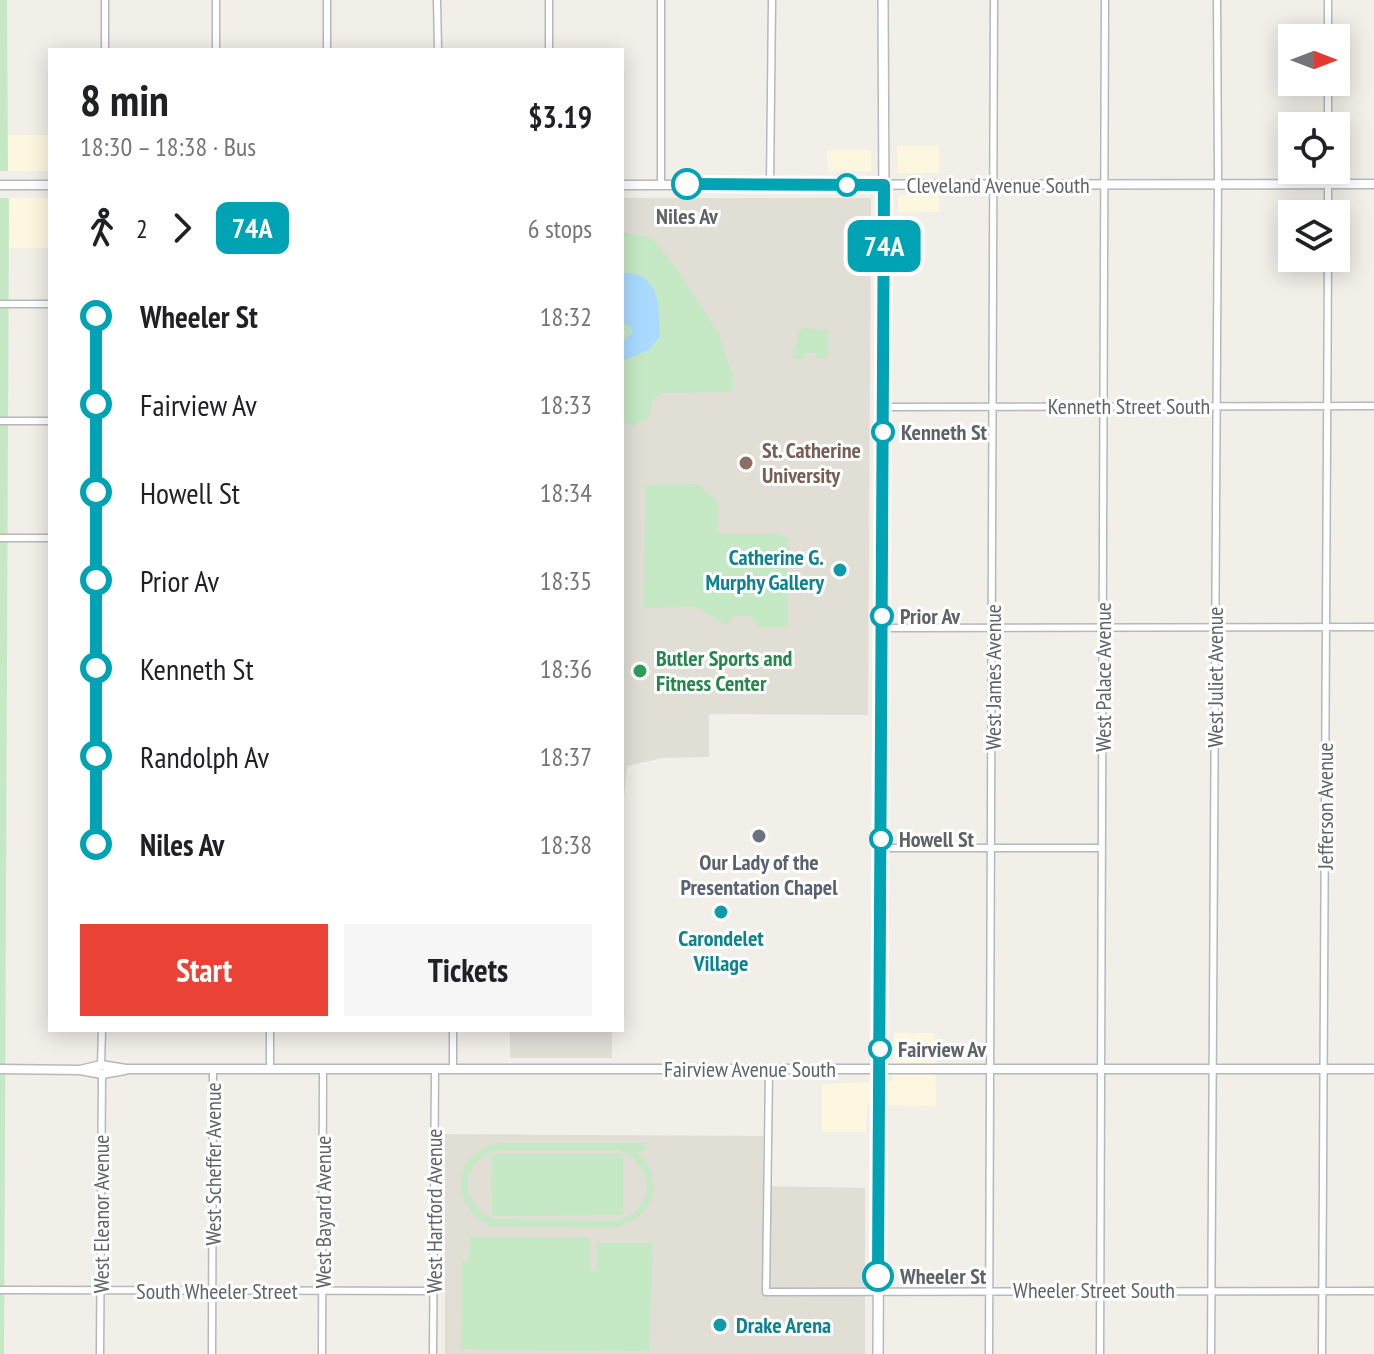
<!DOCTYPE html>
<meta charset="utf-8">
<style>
body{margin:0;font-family:"PT Sans Narrow",sans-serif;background:#f6f6f6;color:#202124;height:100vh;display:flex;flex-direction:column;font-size:30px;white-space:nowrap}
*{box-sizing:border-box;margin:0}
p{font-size:26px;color:#757577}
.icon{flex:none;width:44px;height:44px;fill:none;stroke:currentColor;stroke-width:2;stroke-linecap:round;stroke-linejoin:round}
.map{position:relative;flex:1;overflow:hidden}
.panel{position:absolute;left:48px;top:48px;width:576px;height:984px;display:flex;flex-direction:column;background:#fff;border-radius:0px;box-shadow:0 4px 20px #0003}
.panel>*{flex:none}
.badge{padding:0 16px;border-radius:12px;font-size:28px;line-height:52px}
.needle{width:52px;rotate:90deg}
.fabs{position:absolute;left:1278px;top:24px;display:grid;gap:16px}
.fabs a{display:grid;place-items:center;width:72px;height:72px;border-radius:0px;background:#fff;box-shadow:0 4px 20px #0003;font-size:40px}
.map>.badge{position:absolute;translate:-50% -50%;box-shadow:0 0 0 4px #fff}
.legs{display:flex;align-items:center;gap:12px;height:88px;padding:0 32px;font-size:26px}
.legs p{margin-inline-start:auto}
.summary{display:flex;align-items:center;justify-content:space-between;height:136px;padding:0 32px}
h1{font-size:44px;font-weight:600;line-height:60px}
.button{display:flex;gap:16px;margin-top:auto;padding:16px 32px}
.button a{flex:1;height:92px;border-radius:0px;background:#ea4335;color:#fff;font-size:32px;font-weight:600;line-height:92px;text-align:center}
.button a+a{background:#f6f6f6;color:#202124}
ul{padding:0 32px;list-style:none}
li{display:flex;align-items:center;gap:28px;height:88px;font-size:30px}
li i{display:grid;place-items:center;width:12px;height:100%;margin:0 10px;background:currentColor}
li i::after{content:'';width:20px;height:20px;margin:-10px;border:6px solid;border-radius:50%;background:#fff}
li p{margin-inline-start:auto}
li:first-child i{background:linear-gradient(#0000 50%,currentColor 0)}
li:last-child i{background:linear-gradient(currentColor 50%,#0000 0)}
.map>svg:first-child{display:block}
</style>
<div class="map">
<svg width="1374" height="1354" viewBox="0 0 1374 1354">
<rect width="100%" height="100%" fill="#f1efe8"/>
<!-- commercial -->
<path fill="#fef7e0" d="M 8,135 L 50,135 L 50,171 L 8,171 Z
M 897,146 L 939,146 L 939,173 L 898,173 Z
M 827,150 L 871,150 L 871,171 L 828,171 Z
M 898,195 L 939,195 L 939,212 L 898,212 Z
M 9,198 L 50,198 L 50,248 L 8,248 Z
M 894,1033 L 935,1033 L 936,1106 L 867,1105 L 866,1132 L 822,1132 L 822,1084 L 893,1081 Z"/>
<!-- education -->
<path fill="#e1ded6" d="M 622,198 L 871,198 L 868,715 L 709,714 L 709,757 L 663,758 L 627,766 L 622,820 Z
M 510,1030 L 612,1030 L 612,1058 L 510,1058 Z
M 445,1134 L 763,1136 L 763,1186 L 865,1188 L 865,1354 L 445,1354 Z"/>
<!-- green -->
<path fill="#c5e8c5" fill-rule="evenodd" d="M 0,0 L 7,0 L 8,171 L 0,171 Z
M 0,198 L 9,198 L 4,1354 L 0,1354 Z
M 622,232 L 652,238 L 674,265 L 717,331 L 733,375 L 733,392 L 661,393 L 653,399 L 649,417 L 633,426 L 622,422 Z
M 803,328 L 828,330 L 829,351 L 824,358 L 816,359 L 816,353 L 805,353 L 804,359 L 793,359 L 793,349 L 798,341 L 797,333 Z
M 697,484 L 717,500 L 718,534 L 780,534 L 788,539 L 788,627 L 759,627 L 750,616 L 732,616 L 727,625 L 698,608 L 691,607 L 644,608 L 645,485 Z
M 502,1143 L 645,1143 L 646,1150 L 636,1151 C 668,1182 654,1220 612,1228 L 490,1226 C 447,1204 452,1150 502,1143 ZM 503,1150 L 617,1150 C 638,1157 647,1171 647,1192 C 641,1211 630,1218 611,1221 L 492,1219 C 455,1201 461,1155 503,1150 Z
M 491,1154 L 623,1154 L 623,1215 L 492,1216 Z
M 470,1237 L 590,1238 L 590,1271 L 597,1269 L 597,1243 L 653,1243 L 649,1351 L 461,1349 L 462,1261 L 469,1261 Z"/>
<!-- water -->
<path fill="#aadaff" d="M 622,273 C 661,272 659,306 660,336 L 649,350 L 622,361 L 622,342 L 632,333 L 631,327 L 622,322 Z"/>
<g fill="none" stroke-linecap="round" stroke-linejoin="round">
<!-- minor casing -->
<g stroke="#b5b8bc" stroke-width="9">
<path id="minor" d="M 105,0 L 105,50
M 216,0 L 216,50
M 327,0 L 327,50
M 437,0 L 438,50
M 549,0 L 549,50
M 661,0 L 661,184
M 1328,0 L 1328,38
M 1328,82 L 1328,126
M 770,185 L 772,0
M 1328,214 L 1328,170
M 0,304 L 50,304
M 883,407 L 1374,406
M 0,421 L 50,421
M 0,538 L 50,538
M 882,628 L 1374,627
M 881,848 L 1102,848
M 453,1030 L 453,1068
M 101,1065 L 102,1030
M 270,1069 L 270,1030
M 769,1070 L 766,1292 L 1374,1291
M 0,1290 L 434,1291
M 100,1354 L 102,1074
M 212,1354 L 213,1069
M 322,1354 L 323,1070
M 433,1354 L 435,1069
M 989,1354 L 994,0
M 1100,1354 L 1105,0
M 1211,1354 L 1218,174 L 1217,0
M 1322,1354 L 1328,258"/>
</g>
<!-- tertiary casing -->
<g stroke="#b5b8bc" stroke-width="11">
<path id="tertiary" d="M 0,185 L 50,185
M 622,185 L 1374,184
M 0,1069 L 80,1070 L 102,1074 L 125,1070
M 80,1070 L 101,1065 L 126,1069 L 1374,1069"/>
</g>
<!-- secondary casing -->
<g stroke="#b6babf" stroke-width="12">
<path id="secondary" d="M 878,1354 L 884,205 L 883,0"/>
</g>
<!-- minor -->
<use href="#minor" stroke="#fff" stroke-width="6"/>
<!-- tertiary -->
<use href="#tertiary" stroke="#fff" stroke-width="8"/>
<!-- secondary -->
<use href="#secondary" stroke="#fff" stroke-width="9"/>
</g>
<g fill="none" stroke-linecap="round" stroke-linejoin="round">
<!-- line-1 casing -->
<g stroke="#fff" stroke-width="18">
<path id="line-1" d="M 687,184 L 884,185 L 878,1276"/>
</g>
<!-- line-1 -->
<use href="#line-1" stroke="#00a3b4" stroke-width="12"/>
</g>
<!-- markers -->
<g fill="#fff" stroke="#00a3b4" stroke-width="4">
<circle cx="687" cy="184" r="14"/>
<circle cx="847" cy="185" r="10"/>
<circle cx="883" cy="432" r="10"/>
<circle cx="882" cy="616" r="10"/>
<circle cx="881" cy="839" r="10"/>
<circle cx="880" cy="1049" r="10"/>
<circle cx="878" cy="1276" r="14"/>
</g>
<circle fill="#8d6e63" stroke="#fff" stroke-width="3" cx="746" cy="463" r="8"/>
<g fill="#0f9aa8" stroke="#fff" stroke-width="3">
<circle cx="840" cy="570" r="8"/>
<circle cx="721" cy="912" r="8"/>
<circle cx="720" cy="1325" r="8"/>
</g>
<circle fill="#2e9e5b" stroke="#fff" stroke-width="3" cx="640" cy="671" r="8"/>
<circle fill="#6b7280" stroke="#fff" stroke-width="3" cx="759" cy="836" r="8"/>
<g text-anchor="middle" stroke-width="6" stroke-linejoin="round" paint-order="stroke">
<!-- street labels -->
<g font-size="22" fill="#5f6368" stroke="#fff">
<text x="998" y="193">Cleveland Avenue South</text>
<text x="1129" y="414">Kenneth Street South</text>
<text transform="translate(993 677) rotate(-90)" y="8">West James Avenue</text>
<text transform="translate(1103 677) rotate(-90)" y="8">West Palace Avenue</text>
<text transform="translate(1215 677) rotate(-90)" y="8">West Juliet Avenue</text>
<text transform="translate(1325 806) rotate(-90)" y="8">Jefferson Avenue</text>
<text x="750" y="1077">Fairview Avenue South</text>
<text transform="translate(213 1164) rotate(-90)" y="8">West Scheffer Avenue</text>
<text transform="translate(434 1211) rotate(-90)" y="8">West Hartford Avenue</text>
<text transform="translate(323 1212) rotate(-90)" y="8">West Bayard Avenue</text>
<text transform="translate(101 1214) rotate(-90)" y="8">West Eleanor Avenue</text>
<text x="1094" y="1298">Wheeler Street South</text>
<text x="217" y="1299">South Wheeler Street</text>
</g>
<!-- stop labels -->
<g font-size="22" font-weight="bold" fill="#5f6368" stroke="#fff" text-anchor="start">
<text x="687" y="224" text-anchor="middle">Niles Av</text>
<text x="901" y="440">Kenneth St</text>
<text x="900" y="624">Prior Av</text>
<text x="899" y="847">Howell St</text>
<text x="898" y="1057">Fairview Av</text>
<text x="900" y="1284">Wheeler St</text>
</g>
<!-- education labels -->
<g font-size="22" font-weight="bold" fill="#785e54" stroke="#fff" text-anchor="start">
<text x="762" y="458">St. Catherine<tspan x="762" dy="25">University</tspan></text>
</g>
<!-- culture labels -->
<g font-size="22" font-weight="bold" fill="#0d838f" stroke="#fff" text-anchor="end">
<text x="824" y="565">Catherine G.<tspan x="824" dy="25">Murphy Gallery</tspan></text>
<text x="721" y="946" text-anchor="middle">Carondelet<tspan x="721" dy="25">Village</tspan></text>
<text x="736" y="1333" text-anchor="start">Drake Arena</text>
</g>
<!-- leisure labels -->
<g font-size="22" font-weight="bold" fill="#27864d" stroke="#fff" text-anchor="start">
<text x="656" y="666">Butler Sports and<tspan x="656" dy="25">Fitness Center</tspan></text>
</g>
<!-- worship labels -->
<g font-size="22" font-weight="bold" fill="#5b616d" stroke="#fff">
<text x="759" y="870">Our Lady of the<tspan x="759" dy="25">Presentation Chapel</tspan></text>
</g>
</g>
</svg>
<div class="fabs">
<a><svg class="needle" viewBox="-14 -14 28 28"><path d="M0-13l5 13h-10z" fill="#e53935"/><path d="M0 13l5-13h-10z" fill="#757577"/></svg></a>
<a><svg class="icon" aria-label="locate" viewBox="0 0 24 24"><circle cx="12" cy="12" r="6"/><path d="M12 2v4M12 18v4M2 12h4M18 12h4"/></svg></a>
<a><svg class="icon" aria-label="layers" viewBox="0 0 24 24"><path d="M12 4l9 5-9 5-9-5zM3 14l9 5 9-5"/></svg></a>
</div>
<b class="badge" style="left:884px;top:246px;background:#00a3b4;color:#fff">74A</b>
<section class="panel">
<div class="summary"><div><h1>8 min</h1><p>18:30 – 18:38 · Bus</p></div><b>$3.19</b></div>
<div class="legs"><svg class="icon" aria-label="walk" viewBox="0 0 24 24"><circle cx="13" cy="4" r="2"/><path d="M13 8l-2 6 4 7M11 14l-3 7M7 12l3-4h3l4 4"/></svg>2<svg class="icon" aria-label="forward" viewBox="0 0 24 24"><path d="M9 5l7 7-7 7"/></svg><b class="badge" style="background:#00a3b4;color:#fff">74A</b><p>6 stops</p></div>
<ul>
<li><i style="color:#00a3b4"></i><b>Wheeler St</b><p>18:32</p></li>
<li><i style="color:#00a3b4"></i><span>Fairview Av</span><p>18:33</p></li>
<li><i style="color:#00a3b4"></i><span>Howell St</span><p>18:34</p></li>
<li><i style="color:#00a3b4"></i><span>Prior Av</span><p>18:35</p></li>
<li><i style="color:#00a3b4"></i><span>Kenneth St</span><p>18:36</p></li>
<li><i style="color:#00a3b4"></i><span>Randolph Av</span><p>18:37</p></li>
<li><i style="color:#00a3b4"></i><b>Niles Av</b><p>18:38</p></li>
</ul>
<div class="button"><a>Start</a><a>Tickets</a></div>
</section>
</div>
